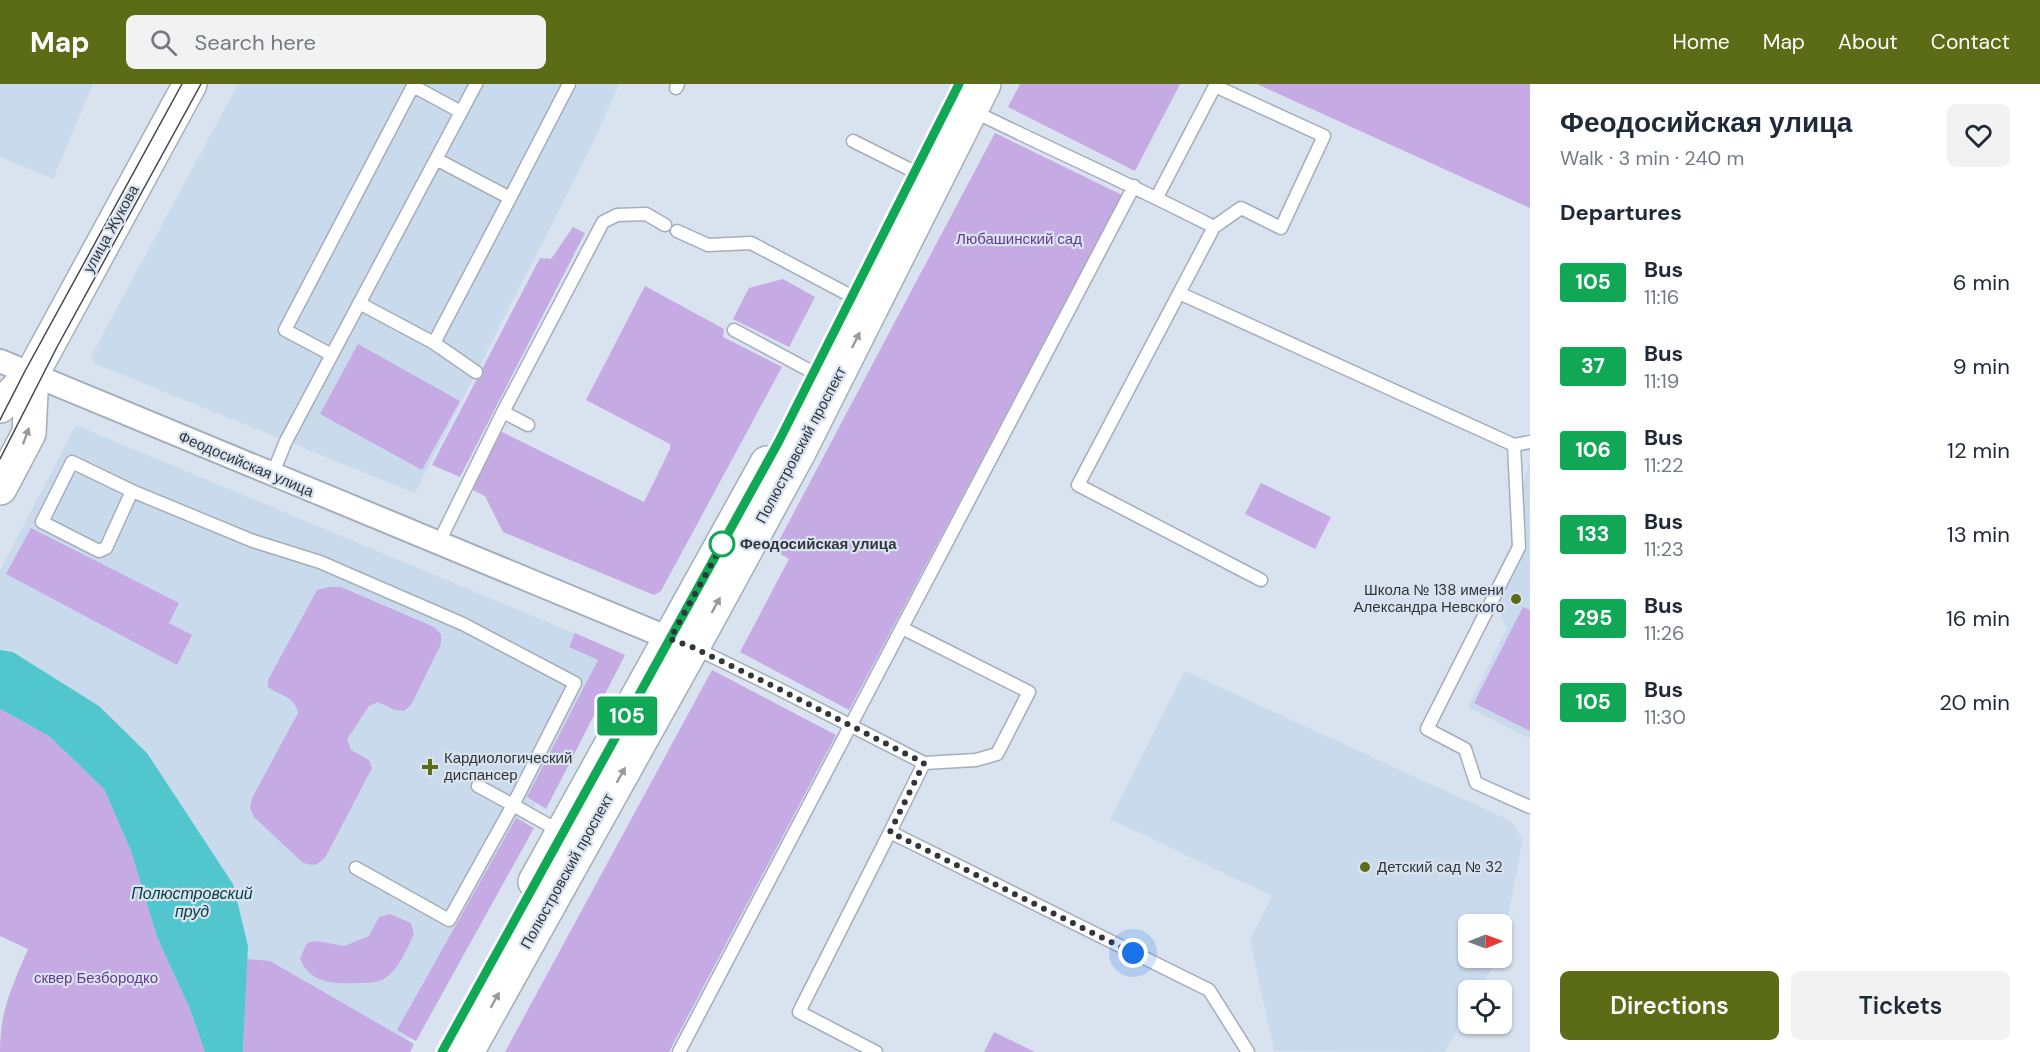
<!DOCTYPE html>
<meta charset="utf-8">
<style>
body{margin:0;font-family:"DM Sans",sans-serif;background:#f2f2f3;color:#1f2937;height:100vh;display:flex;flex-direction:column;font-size:22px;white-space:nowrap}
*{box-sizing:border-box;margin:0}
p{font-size:20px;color:#747a83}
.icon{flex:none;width:33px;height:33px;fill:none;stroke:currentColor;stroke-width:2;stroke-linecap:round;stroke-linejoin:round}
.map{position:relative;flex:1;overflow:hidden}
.panel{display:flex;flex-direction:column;background:#fff;width:510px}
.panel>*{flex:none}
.badge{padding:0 12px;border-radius:4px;font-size:21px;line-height:39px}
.needle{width:39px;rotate:89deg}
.buttons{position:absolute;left:1458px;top:830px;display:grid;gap:12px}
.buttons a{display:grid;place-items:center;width:54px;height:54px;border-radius:9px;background:#fff;box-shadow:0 2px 4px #0004;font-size:30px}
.you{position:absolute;width:30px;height:30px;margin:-15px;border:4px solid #fff;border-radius:50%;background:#1a73e8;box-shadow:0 0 0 9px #1a73e833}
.map>.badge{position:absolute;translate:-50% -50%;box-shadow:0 0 0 3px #fff}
h2{padding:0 30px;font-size:22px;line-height:54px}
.round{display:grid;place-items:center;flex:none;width:63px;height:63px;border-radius:9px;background:#f2f2f3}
.overview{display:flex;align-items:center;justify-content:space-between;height:102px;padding:0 30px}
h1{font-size:28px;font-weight:600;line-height:45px}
.button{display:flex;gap:12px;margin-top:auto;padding:12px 30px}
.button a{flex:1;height:69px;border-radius:9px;background:#5c6b16;color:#fff;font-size:24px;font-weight:600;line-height:69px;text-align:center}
.button a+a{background:#f2f2f3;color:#1f2937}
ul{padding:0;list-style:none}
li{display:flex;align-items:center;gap:18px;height:84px;padding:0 30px}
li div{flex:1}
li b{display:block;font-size:22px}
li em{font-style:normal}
li .badge{min-width:66px;font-weight:700;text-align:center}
header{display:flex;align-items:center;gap:36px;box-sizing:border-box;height:84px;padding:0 30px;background:#5c6b16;color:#fff}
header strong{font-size:28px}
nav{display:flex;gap:33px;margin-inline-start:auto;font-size:21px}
.search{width:420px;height:54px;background:#f2f2f3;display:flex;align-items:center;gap:15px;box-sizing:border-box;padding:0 21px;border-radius:9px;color:#747a83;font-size:22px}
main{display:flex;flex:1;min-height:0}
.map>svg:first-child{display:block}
</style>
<header>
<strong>Map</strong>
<div class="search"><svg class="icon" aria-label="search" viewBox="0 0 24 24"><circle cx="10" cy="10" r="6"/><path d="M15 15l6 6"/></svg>Search here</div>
<nav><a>Home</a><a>Map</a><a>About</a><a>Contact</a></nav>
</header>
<main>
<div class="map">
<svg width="1530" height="968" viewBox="0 0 1530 968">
<rect width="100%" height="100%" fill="#d9e3f0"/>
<!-- built -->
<path fill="#cadaed" d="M 0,0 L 93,0 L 53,95 L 0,73 Z
M 238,0 L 619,0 L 593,59 L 415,409 L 95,280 L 91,272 Z
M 76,341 L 619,568 L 406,956 L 270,877 L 247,875 L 248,862 L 232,800 L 147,669 L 99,622 L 14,568 L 0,566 L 0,486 Z
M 1530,377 L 1530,655 L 1468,623 L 1507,544 L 1497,523 L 1527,463 L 1523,411 L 1524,396 Z
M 1185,587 L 1511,737 L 1523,755 L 1502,863 L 1502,840 L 1468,840 L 1468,873 L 1498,873 L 1480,906 L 1468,906 L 1468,926 L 1445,968 L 1274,967 L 1250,856 L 1272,812 L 1110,735 Z"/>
<!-- green -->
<path fill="#c6aae3" d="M 1020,0 L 1180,0 L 1135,87 L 1008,23 Z
M 1257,0 L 1530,0 L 1530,124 Z
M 995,49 L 1122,111 L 849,626 L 740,568 L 789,475 L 774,466 Z
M 573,143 L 585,149 L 460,393 L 432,381 L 540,174 L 551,175 Z
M 783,195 L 815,213 L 789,263 L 733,235 L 749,204 Z
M 645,202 L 724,245 L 723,253 L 782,283 L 661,507 L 654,511 L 503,448 L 485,412 L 473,406 L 500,347 L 644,418 L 670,365 L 670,360 L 586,316 Z
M 358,260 L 460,317 L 422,386 L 320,330 Z
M 1261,399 L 1331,433 L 1315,465 L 1245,430 Z
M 31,444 L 179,519 L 169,539 L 192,551 L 177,581 L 6,490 Z
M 330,503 L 341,503 L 434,543 L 441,550 L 441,560 L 411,621 L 404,627 L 395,626 L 378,618 L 369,622 L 347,655 L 351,666 L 369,676 L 372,684 L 326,772 C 319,781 313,783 302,778 L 254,733 L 250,724 L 252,714 L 298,629 C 295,612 280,612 268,603 L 268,596 L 317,506 Z
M 1523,523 L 1530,526 L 1530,647 L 1474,619 Z
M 575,549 L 625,571 L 546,725 L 527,713 L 598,576 L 569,563 Z
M 712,586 L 836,651 L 669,968 L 505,968 Z
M 0,625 L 49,652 L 104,705 L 131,767 L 157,853 L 189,923 L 205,968 L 0,968 C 0,926 12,903 28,865 L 0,852 Z
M 516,734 L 534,744 L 416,957 L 397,946 Z
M 390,830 L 411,839 L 414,850 C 406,866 399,887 382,896 C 375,899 366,899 359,899 C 335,900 309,900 300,874 L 307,859 L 317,857 L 344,862 L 369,852 L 379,833 Z
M 247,875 L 270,877 L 414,960 L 410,968 L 243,968 Z
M 994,948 L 1035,968 L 984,968 Z"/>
<!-- water -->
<path fill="#51c7cd" d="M 0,566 L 13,568 L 99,622 L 147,669 L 233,800 L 248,862 L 243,968 L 205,968 L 189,923 L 157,853 L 131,767 L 104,705 L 49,652 L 0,625 Z"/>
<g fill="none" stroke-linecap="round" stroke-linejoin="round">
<!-- lane casing -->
<g stroke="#a4aeba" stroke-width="15">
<path id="lane" d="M 676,4 L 678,0
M 951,16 C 1038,60 1127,98 1214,143 L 1078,401 L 1261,496
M 853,57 L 933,97
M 1157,113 L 1215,2 L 1324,52 L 1281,144 L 1241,124 L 1214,143
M 510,114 L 569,0
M 677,147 L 708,161 L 751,159 L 870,222
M 1179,209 L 1514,361 L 1530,358
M 359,219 L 434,259 L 476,288
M 734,246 L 833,299
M 434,259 L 510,114 L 436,75
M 332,271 L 285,246 L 413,2 L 461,28
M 503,328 L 528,341
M 1514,361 L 1519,463 L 1427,645 L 1465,665 L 1476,699 L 1530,723
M 272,391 L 286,357 L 476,0
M 132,407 L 106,464 L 99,467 L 42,438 L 72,378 L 132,407 L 253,457 L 320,478 L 463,540 L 575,599 L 513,721 L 561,748
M 438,460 L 503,328 L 603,138 L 617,131 L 646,130 L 665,141
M 695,564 L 777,604 L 924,679 L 976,676 L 997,670 L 1029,608 L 902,544
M 924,679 L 890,748 L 1209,906 L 1248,968
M 356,784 L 449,836 L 513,721 L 478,702
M 679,968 L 1134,102
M 876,968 L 799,928 L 890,748"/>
</g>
<!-- street casing -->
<g stroke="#a4aeba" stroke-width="26">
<path id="street" d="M 0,277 L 683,560"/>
</g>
<!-- secondary casing -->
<g stroke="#a4aeba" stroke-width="36">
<path id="secondary" d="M 0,322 L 32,290 L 190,0
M 0,404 L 29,349 L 32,290
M 535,798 L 767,379
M 467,968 L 706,539 L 799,368 L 984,0"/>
</g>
<!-- lane -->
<use href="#lane" stroke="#fff" stroke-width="12"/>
<!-- street -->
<use href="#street" stroke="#fff" stroke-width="22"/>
<!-- secondary -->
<use href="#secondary" stroke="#fff" stroke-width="33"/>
<!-- tram -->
<path stroke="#43484e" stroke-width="1.5" d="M 0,336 L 25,287 L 182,0
M 0,375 L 57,263 L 201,0"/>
</g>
<!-- one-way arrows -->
<defs><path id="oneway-solid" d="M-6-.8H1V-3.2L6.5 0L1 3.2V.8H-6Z" transform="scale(1.5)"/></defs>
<g fill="#989a9d">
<use href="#oneway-solid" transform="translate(856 256) rotate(-63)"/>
<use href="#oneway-solid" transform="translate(26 352) rotate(-70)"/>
<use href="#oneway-solid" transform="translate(716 521) rotate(-61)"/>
<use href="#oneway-solid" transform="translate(621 691) rotate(-61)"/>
<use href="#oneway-solid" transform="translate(495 916) rotate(-61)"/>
</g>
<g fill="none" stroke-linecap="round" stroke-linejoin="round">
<!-- line casing -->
<g stroke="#fff" stroke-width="14">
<path id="line" d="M 442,968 L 779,357 L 959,0"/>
</g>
<!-- line -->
<use href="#line" stroke="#10a855" stroke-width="9"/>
<!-- walk -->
<path stroke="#32363b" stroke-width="6" stroke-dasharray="0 10.8" d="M 722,460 L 727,452 L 670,555 L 692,563 L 777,604 L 924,679 L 890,748 L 1133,869"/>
</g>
<!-- markers -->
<circle fill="#fff" stroke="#10a855" stroke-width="3" cx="722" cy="460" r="12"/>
<g fill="#5c6b16" stroke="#d9e3f0" stroke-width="2">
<circle cx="1516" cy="515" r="6"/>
<path d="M427 674h6v6h6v6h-6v6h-6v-6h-6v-6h6z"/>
<circle cx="1365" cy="783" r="6"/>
</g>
<g text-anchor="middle" stroke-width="4.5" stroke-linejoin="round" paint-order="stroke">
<!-- street labels -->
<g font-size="15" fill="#32363b" stroke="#d9e3f0">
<text transform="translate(111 145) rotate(-61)" y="5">улица Жукова</text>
<text transform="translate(801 361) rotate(-62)" y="5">Полюстровский проспект</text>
<text transform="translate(246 380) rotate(23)" y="5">Феодосийская улица</text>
<text transform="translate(567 787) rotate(-61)" y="5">Полюстровский проспект</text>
</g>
<!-- park labels -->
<g font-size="15" fill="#673b8d" stroke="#d9e3f0">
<text x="1019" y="160">Любашинский сад</text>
<text x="96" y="899">сквер Безбородко</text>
</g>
<!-- stop labels -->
<g font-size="15" font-weight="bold" fill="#32363b" stroke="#d9e3f0" text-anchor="start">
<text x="740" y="465">Феодосийская улица</text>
</g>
<!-- poi labels -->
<g font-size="15" fill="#32363b" stroke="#d9e3f0" text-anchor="start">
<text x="1504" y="511" text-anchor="end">Школа № 138 имени<tspan x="1504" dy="17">Александра Невского</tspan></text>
<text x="444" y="679">Кардиологический<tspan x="444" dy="17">диспансер</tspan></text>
<text x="1377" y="788">Детский сад № 32</text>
</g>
<!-- water labels -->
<g font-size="16" font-style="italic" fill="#0b4244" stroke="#d9e3f0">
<text x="192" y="815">Полюстровский<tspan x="192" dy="18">пруд</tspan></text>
</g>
</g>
</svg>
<div class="buttons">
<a><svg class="needle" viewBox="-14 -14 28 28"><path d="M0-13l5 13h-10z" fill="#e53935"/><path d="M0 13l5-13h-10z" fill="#747a83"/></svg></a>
<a><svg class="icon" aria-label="locate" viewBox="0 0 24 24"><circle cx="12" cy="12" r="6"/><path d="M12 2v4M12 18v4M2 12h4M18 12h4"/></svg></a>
</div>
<div class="you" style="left:1133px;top:869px"></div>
<b class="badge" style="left:627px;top:632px;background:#10a855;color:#fff">105</b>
</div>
<section class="panel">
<div class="overview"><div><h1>Феодосийская улица</h1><p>Walk · 3 min · 240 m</p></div><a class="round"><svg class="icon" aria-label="heart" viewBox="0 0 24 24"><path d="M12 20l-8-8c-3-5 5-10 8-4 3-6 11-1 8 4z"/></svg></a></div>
<h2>Departures</h2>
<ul>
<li><span class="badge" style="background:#10a855;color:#fff">105</span><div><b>Bus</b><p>11:16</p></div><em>6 min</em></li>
<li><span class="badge" style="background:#10a855;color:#fff">37</span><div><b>Bus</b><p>11:19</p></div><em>9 min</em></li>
<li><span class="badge" style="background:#10a855;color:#fff">106</span><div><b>Bus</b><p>11:22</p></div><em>12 min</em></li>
<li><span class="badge" style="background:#10a855;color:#fff">133</span><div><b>Bus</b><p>11:23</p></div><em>13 min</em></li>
<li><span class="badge" style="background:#10a855;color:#fff">295</span><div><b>Bus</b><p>11:26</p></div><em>16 min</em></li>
<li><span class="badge" style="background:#10a855;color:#fff">105</span><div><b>Bus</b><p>11:30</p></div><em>20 min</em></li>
</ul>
<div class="button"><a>Directions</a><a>Tickets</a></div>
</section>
</main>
